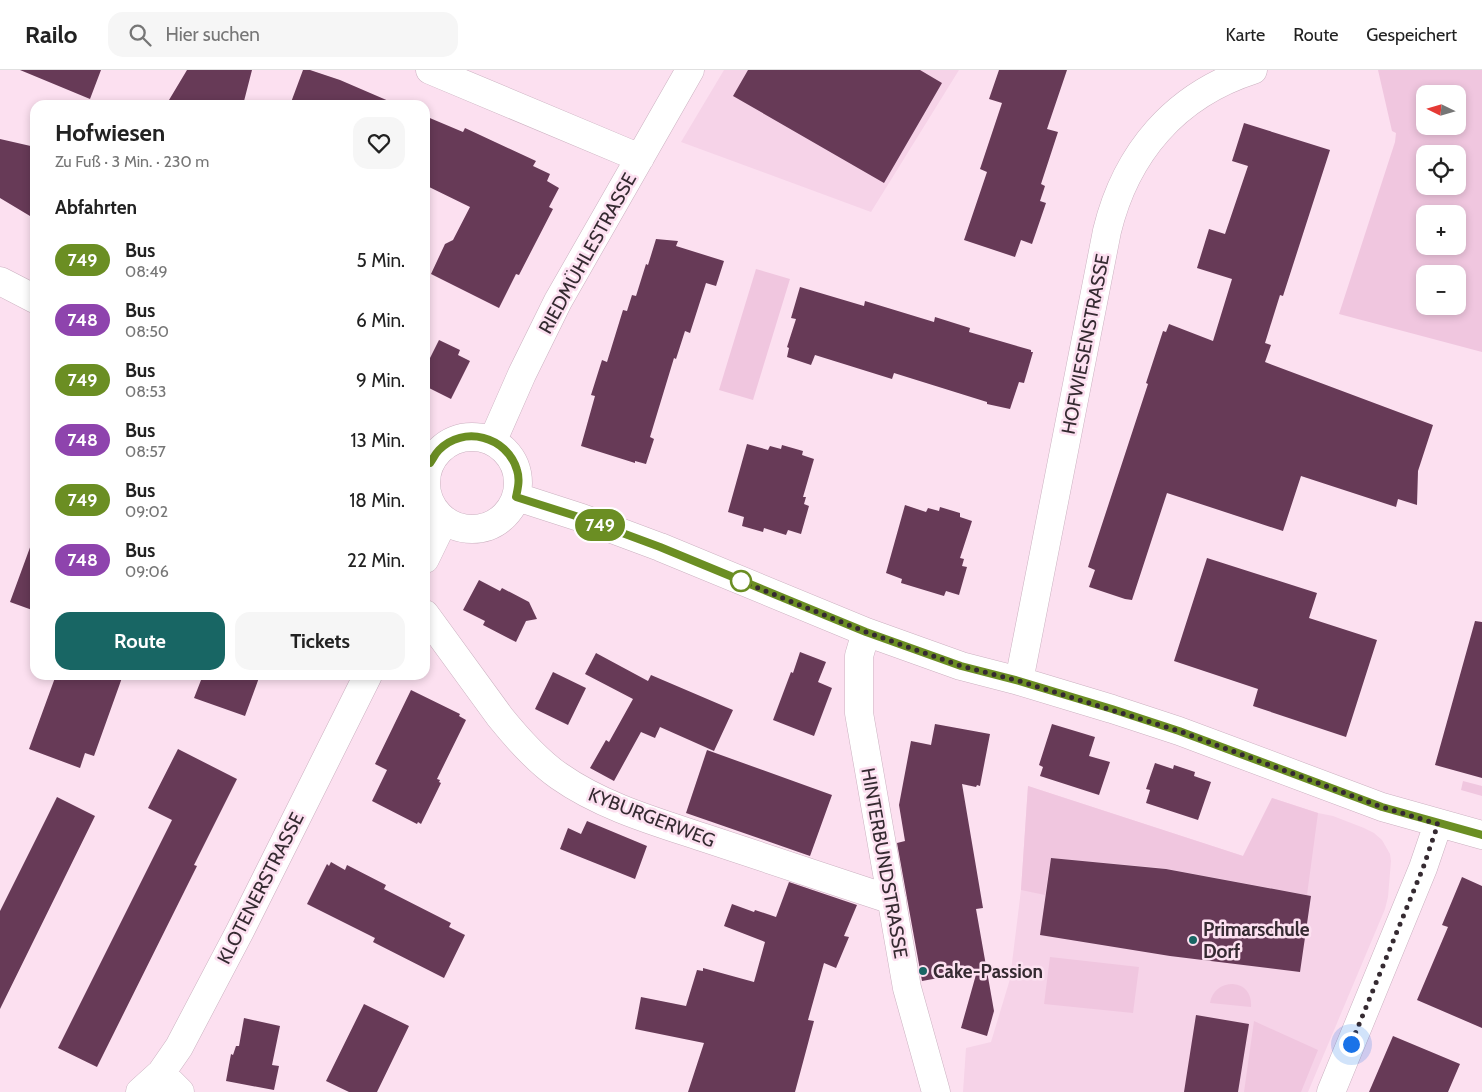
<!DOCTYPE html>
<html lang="de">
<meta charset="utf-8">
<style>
body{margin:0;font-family:Cabin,sans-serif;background:#f6f6f6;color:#222;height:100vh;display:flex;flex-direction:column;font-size:19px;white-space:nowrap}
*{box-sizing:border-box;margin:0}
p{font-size:16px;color:#767676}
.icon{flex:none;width:28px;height:28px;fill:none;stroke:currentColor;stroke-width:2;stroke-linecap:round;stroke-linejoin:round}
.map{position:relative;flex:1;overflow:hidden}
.details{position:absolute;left:30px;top:30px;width:400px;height:580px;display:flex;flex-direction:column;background:#fff;border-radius:15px;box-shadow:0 2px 8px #0003}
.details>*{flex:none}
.badge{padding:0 10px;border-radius:16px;font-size:18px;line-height:32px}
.needle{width:32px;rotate:275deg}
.tools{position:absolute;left:1416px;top:15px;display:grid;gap:10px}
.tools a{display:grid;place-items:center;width:50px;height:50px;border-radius:10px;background:#fff;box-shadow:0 2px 8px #0003;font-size:25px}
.you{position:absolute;width:25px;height:25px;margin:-12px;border:4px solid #fff;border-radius:50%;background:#1a73e8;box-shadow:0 0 0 8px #1a73e833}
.map>.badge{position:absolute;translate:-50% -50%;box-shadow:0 0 0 2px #fff}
h2{padding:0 25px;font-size:19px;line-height:45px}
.round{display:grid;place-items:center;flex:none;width:52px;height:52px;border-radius:15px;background:#f6f6f6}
.head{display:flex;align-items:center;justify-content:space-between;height:85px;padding:0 25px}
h1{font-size:24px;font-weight:700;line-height:38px}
.button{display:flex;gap:10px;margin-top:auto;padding:10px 25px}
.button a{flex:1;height:58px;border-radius:15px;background:#186664;color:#fff;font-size:20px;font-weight:700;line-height:58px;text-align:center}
.button a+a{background:#f6f6f6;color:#222}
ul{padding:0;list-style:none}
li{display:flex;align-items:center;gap:15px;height:60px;padding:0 25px}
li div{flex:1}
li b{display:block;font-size:19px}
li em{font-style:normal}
li .badge{min-width:55px;font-weight:700;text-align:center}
header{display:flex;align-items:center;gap:30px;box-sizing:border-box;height:70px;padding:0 25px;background:#fff;border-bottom:1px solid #e0e0e0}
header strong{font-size:24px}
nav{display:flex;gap:28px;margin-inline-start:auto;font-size:18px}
.search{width:350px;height:45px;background:#f6f6f6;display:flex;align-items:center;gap:12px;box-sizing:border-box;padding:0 18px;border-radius:15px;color:#767676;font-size:19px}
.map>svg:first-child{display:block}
</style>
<header>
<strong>Railo</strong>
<div class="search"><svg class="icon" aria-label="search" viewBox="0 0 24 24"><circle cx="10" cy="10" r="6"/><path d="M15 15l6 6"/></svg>Hier suchen</div>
<nav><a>Karte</a><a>Route</a><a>Gespeichert</a></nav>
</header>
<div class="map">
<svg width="1482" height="1022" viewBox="0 0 1482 1022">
<rect width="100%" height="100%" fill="#fce0f0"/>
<!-- built -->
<path fill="#f6d3e8" d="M 724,0 L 959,0 L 871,142 L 681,72 Z
M 1028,716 L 1243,786 L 1272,728 L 1318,743 L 1333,746 L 1364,758 L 1374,763 L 1382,770 L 1390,784 L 1391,791 L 1388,827 L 1385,839 L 1308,1022 L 963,1022 L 966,978 L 991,972 L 1010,909 L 1021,820 Z"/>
<!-- green -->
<path fill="#f0c6df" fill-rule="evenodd" d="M 1378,0 L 1482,0 L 1482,282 L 1339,244 L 1395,72 L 1396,63 L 1392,61 ZM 1425,24 L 1458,24 L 1458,56 L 1425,56 ZM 1425,84 L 1458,84 L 1458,116 L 1425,116 ZM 1425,144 L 1458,144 L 1458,176 L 1425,176 ZM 1425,204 L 1458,204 L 1458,236 L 1425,236 Z
M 756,199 L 790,209 L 753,330 L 719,320 Z
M 1463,711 L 1482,716 L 1482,726 L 1461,720 Z
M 1028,716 L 1243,786 L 1272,728 L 1318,743 L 1307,825 L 1162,798 L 1051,788 L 1045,825 L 1021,820 Z
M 1050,887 L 1139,897 L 1133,943 L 1044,934 Z
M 1233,914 C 1246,915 1252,925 1251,937 L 1210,933 C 1212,921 1221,914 1233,914 Z
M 1254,951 L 1318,980 L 1301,1022 L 1244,1022 Z"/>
<!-- building -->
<path fill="#673a57" d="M 20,0 L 101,0 L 90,29 Z
M 187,0 L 252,0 L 243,35 L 166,35 Z
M 303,0 L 310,0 L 340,10 L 398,35 L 290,35 Z
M 748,0 L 920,0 L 942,13 L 884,113 L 733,26 Z
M 999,0 L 1067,0 L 1047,59 L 1058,62 L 1041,114 L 1045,116 L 1040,131 L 1046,133 L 1032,174 L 1021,170 L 1015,187 L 964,170 L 987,102 L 980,99 L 1002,33 L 989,29 Z
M 425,46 L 463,62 L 465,58 L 536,91 L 533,96 L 550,104 L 547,111 L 559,118 L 549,137 L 553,139 L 519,205 L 516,204 L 499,238 L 431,204 L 445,174 L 453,170 L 470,137 L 425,115 Z
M 1244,53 L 1330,80 L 1283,226 L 1280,225 L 1265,273 L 1271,275 L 1265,292 L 1433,355 L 1418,401 L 1417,435 L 1398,429 L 1396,437 L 1301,406 L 1283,461 L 1167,423 L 1132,530 L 1125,529 L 1089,517 L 1095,500 L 1088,497 L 1148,314 L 1146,313 L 1163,261 L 1166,262 L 1169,254 L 1213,271 L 1232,209 L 1197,198 L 1209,159 L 1225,164 L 1248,96 L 1232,91 Z
M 0,69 L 35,77 L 35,149 L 0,128 Z
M 656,169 L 678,171 L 676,176 L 724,191 L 716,216 L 706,213 L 690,263 L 685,261 L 676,289 L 674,288 L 650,367 L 654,369 L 646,394 L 635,391 L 635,393 L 581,376 L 595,326 L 591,325 L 602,290 L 607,292 L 623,240 L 627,241 L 632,225 L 636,226 L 646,194 L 648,195 Z
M 800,217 L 864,236 L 865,231 L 934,252 L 935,247 L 970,258 L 969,262 L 1031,280 L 1031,282 L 1033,282 L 1024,313 L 1019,312 L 1010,339 L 987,334 L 987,332 L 894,303 L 892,309 L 815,285 L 811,295 L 787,287 L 789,278 L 787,277 L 796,249 L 791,248 Z
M 439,270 L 460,280 L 458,285 L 470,291 L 451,329 L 425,316 L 425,298 Z
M 747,374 L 768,380 L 770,376 L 781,379 L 782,375 L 803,381 L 802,385 L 814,389 L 803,427 L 806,427 L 804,434 L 809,436 L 801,464 L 788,460 L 786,465 L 764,458 L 763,462 L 742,456 L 744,447 L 728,442 Z
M 905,435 L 926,442 L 928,438 L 939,441 L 940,437 L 960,443 L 960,447 L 972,451 L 960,488 L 964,489 L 962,496 L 967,497 L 959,525 L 946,521 L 944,526 L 901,513 L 902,509 L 886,503 Z
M 32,472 L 35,472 L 35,541 L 10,532 Z
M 1207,488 L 1317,523 L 1309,548 L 1377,570 L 1346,667 L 1253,636 L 1258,619 L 1174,591 Z
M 479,510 L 500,521 L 502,518 L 529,532 L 537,549 L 526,551 L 516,572 L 483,555 L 485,551 L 463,540 Z
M 1475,551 L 1482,552 L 1482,708 L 1435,695 Z
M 800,582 L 826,592 L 818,612 L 832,618 L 814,666 L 773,650 L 791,602 L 793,603 Z
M 596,583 L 648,611 L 651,605 L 733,640 L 714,681 L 660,657 L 655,668 L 641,662 L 614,711 L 590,698 L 606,670 L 609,672 L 633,629 L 585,604 Z
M 553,602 L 586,618 L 568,655 L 535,639 Z
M 56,605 L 123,605 L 94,686 L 85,683 L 80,698 L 29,679 Z
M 203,605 L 260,605 L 245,646 L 194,628 Z
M 411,620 L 460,644 L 459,646 L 466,650 L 437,709 L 440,710 L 439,712 L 441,713 L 421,754 L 418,752 L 417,754 L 372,731 L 387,700 L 375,694 Z
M 935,654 L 990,664 L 980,716 L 977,715 L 976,717 L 962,714 L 983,838 L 976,839 L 994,941 L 987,966 L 961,958 L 977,901 L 922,911 L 897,773 L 905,771 L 899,735 L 911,671 L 931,675 Z
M 1052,654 L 1095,667 L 1089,686 L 1110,692 L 1099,725 L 1040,706 L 1043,697 L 1039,695 Z
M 178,679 L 237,709 L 194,795 L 197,796 L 97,997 L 58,978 L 172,750 L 148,738 Z
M 707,680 L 832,725 L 810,786 L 686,743 Z
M 1155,693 L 1173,699 L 1174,695 L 1195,702 L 1194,706 L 1211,712 L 1198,750 L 1146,733 L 1150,720 L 1146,719 Z
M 57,727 L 95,746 L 0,939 L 0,841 Z
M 587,751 L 647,776 L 635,809 L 560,779 L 568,758 L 581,764 Z
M 1051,788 L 1166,799 L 1311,826 L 1300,902 L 1170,886 L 1040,865 Z
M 331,792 L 345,800 L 347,795 L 386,815 L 384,819 L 451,853 L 449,857 L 465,865 L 444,908 L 373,872 L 375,868 L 307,834 L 327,794 L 329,796 Z
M 1462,807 L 1482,816 L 1482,958 L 1417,930 L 1448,857 L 1442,855 Z
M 789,812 L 857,835 L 844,866 L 849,867 L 836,898 L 824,893 L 808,950 L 814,951 L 795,1022 L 688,1022 L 704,973 L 635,959 L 641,927 L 686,936 L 697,900 L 703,901 L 703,898 L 754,912 L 765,872 L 724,856 L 732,834 L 754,842 L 755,840 L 776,847 Z
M 364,934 L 409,956 L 377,1022 L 349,1022 L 326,1011 Z
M 1196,945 L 1249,954 L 1238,1022 L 1184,1022 Z
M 244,948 L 280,956 L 272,995 L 279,996 L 274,1020 L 226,1011 L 231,984 L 233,985 L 236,976 L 239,976 Z
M 1393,966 L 1460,994 L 1448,1022 L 1369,1022 Z"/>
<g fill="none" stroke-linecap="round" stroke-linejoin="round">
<!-- minor casing -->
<g stroke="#cbb1c0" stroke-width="29">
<path id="minor" d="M 430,0 L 640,88
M 0,211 L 35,229
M426 413a46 46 0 1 1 92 0a46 46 0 1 1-92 0Z
M 493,370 L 522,304 L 558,231 L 690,0
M 517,427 L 582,448 L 660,477 L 866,562 L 961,596 L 1019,611 L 1112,639 L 1179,661 L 1382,737 L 1482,765
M 425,489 L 444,450
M 425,544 L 500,647 C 517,668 536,690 559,706 C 603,737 657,752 708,769 C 769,789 830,809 892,830
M 866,562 L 859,586 L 859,643 L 907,918 L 936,1022
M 1019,611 L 1107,161 C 1126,83 1175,25 1253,0
M 161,1003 L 180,1022
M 140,1022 L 161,1003 L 179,977 L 240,861 L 368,605
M 1331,1022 L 1423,798 L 1438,754"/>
</g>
<!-- minor -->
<use href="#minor" stroke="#fff" stroke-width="28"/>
</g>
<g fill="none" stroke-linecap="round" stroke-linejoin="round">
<!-- line casing -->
<g stroke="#fff" stroke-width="11">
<path id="line" d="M 425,391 L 430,393 C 433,389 435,384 439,380 C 463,355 507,366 517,400 C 520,409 518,418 516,427 L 582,448 L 660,477 L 866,562 L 961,596 L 1019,611 L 1112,639 L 1179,661 L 1382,737 L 1482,765"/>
</g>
<!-- line -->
<use href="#line" stroke="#6b8e23" stroke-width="8"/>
<!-- walk -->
<path stroke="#352a31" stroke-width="5" stroke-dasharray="0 9" d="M 741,511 L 866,562 L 961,596 L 1019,611 L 1179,661 L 1382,737 L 1438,754 L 1423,798 L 1351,974"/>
</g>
<!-- markers -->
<circle fill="#fff" stroke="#6b8e23" stroke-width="2.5" cx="741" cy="511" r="10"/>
<g fill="#186664" stroke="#fce0f0" stroke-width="2">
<circle cx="1193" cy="870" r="5"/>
<circle cx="923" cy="901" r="5"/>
</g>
<g text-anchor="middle" stroke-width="5" stroke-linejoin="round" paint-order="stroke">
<!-- street labels -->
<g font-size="19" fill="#352a31" stroke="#fce0f0">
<text transform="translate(587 183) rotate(-61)" y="7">RIEDMÜHLESTRASSE</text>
<text transform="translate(1085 274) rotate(-79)" y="7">HOFWIESENSTRASSE</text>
<text transform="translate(652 747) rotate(21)" y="7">KYBURGERWEG</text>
<text transform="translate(885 793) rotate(80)" y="7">HINTERBUNDSTRASSE</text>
<text transform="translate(260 818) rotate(-63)" y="7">KLOTENERSTRASSE</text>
</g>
<!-- poi labels -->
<g font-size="19" font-weight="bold" fill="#352a31" stroke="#fce0f0" text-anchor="start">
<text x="1203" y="866">Primarschule<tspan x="1203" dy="22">Dorf</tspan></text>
<text x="933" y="908">Cake-Passion</text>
</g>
</g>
</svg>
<div class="tools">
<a><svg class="needle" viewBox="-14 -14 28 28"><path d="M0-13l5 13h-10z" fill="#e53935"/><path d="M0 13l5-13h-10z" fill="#767676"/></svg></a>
<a><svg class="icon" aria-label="locate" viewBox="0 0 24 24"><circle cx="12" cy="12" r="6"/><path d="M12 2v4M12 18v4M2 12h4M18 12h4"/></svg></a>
<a>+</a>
<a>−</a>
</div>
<div class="you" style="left:1351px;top:974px"></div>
<b class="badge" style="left:600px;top:455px;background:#6b8e23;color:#fff">749</b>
<section class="details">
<div class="head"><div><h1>Hofwiesen</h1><p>Zu Fuß · 3 Min. · 230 m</p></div><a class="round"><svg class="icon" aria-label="heart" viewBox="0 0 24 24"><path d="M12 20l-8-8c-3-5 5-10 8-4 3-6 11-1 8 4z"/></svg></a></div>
<h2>Abfahrten</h2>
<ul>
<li><span class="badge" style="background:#6b8e23;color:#fff">749</span><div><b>Bus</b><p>08:49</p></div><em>5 Min.</em></li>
<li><span class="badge" style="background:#8e44ad;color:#fff">748</span><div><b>Bus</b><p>08:50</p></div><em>6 Min.</em></li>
<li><span class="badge" style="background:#6b8e23;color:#fff">749</span><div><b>Bus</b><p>08:53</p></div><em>9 Min.</em></li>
<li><span class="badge" style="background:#8e44ad;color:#fff">748</span><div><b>Bus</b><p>08:57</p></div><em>13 Min.</em></li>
<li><span class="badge" style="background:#6b8e23;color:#fff">749</span><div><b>Bus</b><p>09:02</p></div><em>18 Min.</em></li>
<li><span class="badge" style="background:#8e44ad;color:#fff">748</span><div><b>Bus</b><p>09:06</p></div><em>22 Min.</em></li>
</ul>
<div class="button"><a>Route</a><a>Tickets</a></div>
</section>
</div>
